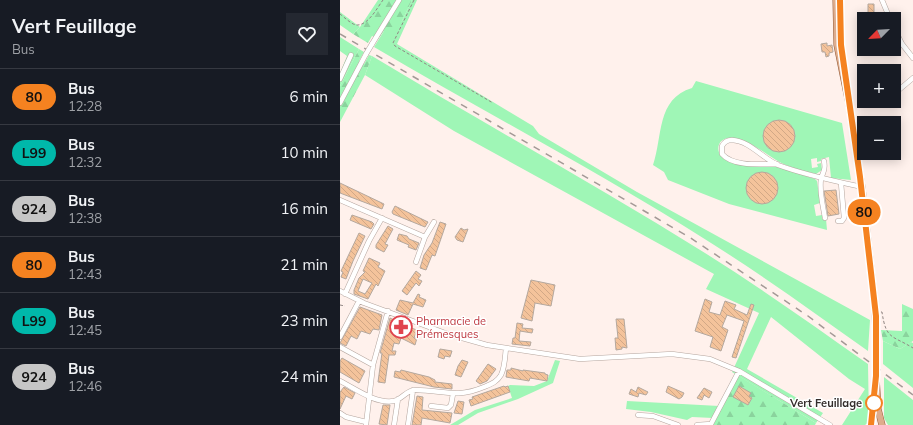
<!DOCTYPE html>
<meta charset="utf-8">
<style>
body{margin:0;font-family:Mulish,sans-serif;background:#242831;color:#f1f3f6;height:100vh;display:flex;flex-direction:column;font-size:15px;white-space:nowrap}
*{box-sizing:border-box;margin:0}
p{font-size:13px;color:#9ea1a6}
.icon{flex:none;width:22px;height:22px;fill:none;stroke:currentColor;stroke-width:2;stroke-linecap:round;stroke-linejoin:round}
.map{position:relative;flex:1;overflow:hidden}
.sheet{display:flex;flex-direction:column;background:#171b24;width:340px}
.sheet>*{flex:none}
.badge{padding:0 8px;border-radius:13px;font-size:14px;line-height:26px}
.needle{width:26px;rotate:246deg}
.controls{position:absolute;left:517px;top:12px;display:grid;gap:8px}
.controls a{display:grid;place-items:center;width:44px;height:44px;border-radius:0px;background:#171b24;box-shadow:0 2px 10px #0003;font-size:20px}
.map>.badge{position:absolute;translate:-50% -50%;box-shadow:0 0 0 2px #fff}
.round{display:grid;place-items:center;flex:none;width:42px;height:42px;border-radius:0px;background:#242831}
.summary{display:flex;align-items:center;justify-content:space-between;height:68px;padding:0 12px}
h1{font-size:19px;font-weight:700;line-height:30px}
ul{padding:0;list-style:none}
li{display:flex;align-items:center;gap:12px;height:56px;padding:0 12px;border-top:1px solid #363941}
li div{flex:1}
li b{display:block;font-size:15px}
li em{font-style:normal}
li .badge{min-width:44px;font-weight:700;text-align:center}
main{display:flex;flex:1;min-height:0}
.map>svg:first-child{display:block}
</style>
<main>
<section class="sheet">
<div class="summary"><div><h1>Vert Feuillage</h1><p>Bus</p></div><a class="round"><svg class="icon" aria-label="heart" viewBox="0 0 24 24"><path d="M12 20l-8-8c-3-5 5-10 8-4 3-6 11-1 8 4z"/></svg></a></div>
<ul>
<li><span class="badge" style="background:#f58220;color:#111">80</span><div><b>Bus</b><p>12:28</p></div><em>6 min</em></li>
<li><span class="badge" style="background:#00b8aa;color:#111">L99</span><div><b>Bus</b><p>12:32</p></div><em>10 min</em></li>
<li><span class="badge" style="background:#c6c6c6;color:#111">924</span><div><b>Bus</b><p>12:38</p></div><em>16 min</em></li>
<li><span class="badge" style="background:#f58220;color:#111">80</span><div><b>Bus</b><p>12:43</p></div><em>21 min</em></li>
<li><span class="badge" style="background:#00b8aa;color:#111">L99</span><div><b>Bus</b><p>12:45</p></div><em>23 min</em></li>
<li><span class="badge" style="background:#c6c6c6;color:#111">924</span><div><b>Bus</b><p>12:46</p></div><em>24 min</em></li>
</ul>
</section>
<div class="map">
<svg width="573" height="425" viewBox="0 0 573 425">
<defs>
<pattern id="forest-firs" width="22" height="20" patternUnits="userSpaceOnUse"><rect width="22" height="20" fill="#9ff6b6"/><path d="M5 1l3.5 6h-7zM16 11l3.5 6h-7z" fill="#8ad39d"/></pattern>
<pattern id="building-back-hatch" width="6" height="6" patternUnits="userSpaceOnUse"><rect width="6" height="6" fill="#f4c39b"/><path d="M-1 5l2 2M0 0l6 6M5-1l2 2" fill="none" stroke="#d2a886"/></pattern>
</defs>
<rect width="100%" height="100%" fill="#fff1ec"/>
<!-- grass -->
<path fill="#9ff6b6" d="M 72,0 L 77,0 L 57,44 L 193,126 L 199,134 L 297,192 L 530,320 L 528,351 C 476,314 425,277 371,243 C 261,173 146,113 34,47 L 44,31 L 62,21 Z
M 0,12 L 20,27 L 13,34 L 0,25 Z
M 0,37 L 19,49 L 0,86 L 0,73 L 7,56 L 0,51 Z
M 32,56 C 143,123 256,185 365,253 C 421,288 474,326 528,364 L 529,422 L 525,425 L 502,425 L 525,389 L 509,379 L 431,317 L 407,369 L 483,413 L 476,423 L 392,372 L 419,313 L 366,289 L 374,274 L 114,131 L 25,75 Z
M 356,81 L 502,123 L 511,180 L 491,178 L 489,157 L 481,159 L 481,161 L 477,162 L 477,158 L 471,159 L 472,168 L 478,167 L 477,164 L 481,163 L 482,170 L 476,174 C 464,171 447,167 436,160 C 423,152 409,140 393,138 C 376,136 373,155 388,161 C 404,167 421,164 437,167 C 449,170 462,175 475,179 L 477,181 L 480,203 L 474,205 L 476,216 L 482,215 L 482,219 L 486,219 L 487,230 L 389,204 L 328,180 L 324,172 L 313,165 C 323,136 316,99 352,88 Z
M 543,341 L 560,349 L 571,342 L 573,343 L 573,388 L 543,364 Z
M 215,360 L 220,361 L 213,383 L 178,399 L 138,413 L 118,425 L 110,425 L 135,410 L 172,398 L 168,386 L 170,385 L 194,386 L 207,381 Z
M 544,377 L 573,400 L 573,425 L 548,425 L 544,418 Z
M 287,401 L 379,406 L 373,418 L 352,417 L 347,420 L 311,412 L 286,409 Z"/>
<!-- forest -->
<path fill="url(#forest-firs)" d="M 38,0 L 72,0 L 62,21 L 53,33 L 44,31 L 38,39 L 32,36 L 28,43 L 13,34 L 20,27 Z
M 19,49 L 24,52 L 19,61 L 24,64 L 29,55 L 32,56 L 25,75 L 0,122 L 0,86 Z
M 562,304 L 573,309 L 573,341 L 560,349 L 543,341 L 541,330 L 562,331 Z
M 395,374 L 399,376 L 476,423 L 475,425 L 369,425 Z"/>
<!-- building -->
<path fill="url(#building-back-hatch)" stroke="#b4a89e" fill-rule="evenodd" d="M 528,4 L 534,4 L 534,14 L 537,14 L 537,19 L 524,19 L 524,15 L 528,15 Z
M 487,43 L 487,46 L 492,45 L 493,52 L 489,53 L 489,56 L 486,57 L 485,52 L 482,52 L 481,44 Z
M423 136a16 16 0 1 1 32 0a16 16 0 1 1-32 0Z
M406 188a16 16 0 1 1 32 0a16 16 0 1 1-32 0Z
M 0,183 L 44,204 L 42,209 L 0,193 Z
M 496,190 L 499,214 L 488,216 L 484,191 Z
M 55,206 L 88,222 L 85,227 L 53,214 L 52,212 Z
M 12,215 L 32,222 L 34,224 L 31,229 L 10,220 Z
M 100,222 L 106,224 L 95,256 L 92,255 L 86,270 L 80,268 L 84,255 L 92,243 Z
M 48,226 L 53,229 L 45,244 L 48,245 L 44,252 L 36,248 L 36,245 Z
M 121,228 L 124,230 L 128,229 L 123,242 L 117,240 L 115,237 Z
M 19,233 L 25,236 L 13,261 L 6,279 L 1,277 L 3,272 L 1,271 Z
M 59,234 L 67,236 L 69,239 L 79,243 L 76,250 L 68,247 L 69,245 L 57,240 Z
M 29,258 L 40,263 L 38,267 L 45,271 L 38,286 L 36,284 L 28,299 L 14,294 L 14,290 L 19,278 L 25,272 L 23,271 ZM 23,279 L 32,283 L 25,294 L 18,291 Z
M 76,271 L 81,275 L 78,279 L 82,281 L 79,286 L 76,283 L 67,295 L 62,291 Z
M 191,280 L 215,285 L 211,306 L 195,303 L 192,321 L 181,318 Z
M 78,294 L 80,295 L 79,297 L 86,300 L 83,307 L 73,304 L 68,315 L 56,310 L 60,300 L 73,303 Z
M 365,299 L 372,302 L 369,312 L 380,315 L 385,301 L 396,305 L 394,309 L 407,315 L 411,304 L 414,305 L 396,358 L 392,357 L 404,321 L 387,315 L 382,327 L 388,330 L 381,351 L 370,347 L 373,337 L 355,331 Z
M 20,307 L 42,315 L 39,330 L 33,329 L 30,334 L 21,331 L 17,339 L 11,336 L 6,346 L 0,343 Z
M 50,318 L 54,320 L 54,322 L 77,330 L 74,338 L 77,338 L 75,345 L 61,338 L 59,344 L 54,343 L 52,351 L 56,351 L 55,355 L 49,355 L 45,383 L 38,382 L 42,353 L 40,353 Z
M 276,319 L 284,319 L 287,348 L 282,347 L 282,349 L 276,350 L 275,338 L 278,338 Z
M 177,323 L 183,324 L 182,328 L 193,329 L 192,333 L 180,331 L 179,341 L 191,342 L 190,346 L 172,344 L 173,338 L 175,338 Z
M 100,349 L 112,351 L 110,357 L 105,356 L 104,359 L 98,357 Z
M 2,358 L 25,371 L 19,383 L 0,372 L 0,361 Z
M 122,360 L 128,362 L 121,377 L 115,375 L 118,366 Z
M 148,364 L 156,369 L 147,381 L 140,384 L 136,381 Z
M 171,368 L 183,371 L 183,370 L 205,373 L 205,374 L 208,375 L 207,381 L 190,378 L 189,381 L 166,377 L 167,370 L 171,370 Z
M 61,370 L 89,377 L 95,380 L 95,382 L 112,384 L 112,389 L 94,387 L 54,377 L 55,371 L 60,372 Z
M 164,386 L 165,387 L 168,386 L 170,392 L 131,406 L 129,400 L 133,399 L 132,397 Z
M 328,386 L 344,393 L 342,397 L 339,399 L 326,392 Z
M 399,386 L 411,393 L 409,396 L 412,398 L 408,405 L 393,397 Z
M 4,387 L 15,393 L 12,399 L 6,396 L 0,409 L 0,392 Z
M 298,387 L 308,392 L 306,395 L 299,393 L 298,397 L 289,394 L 291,389 L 296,392 Z
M 364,388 L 372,392 L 369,398 L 364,395 L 362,400 L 357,398 Z
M 77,396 L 83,397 L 82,410 L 112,413 L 110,423 L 82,418 L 81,425 L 72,425 Z
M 118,401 L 124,402 L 122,414 L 114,413 Z
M 43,405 L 50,405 L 47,425 L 39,424 Z"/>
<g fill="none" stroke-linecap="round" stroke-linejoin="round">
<!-- minor casing -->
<g stroke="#b5a69f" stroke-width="5.5">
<path id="minor" d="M 542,0 L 550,19
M 554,28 L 562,44 L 573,58
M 32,44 L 59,0
M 0,79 L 11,55
M 554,94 L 573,78
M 0,103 L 26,54
M 484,161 C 486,171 483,171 481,179 C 479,191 483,206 485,218
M 437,164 C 421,164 393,167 382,154 L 382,146 C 384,142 387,140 392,140 C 410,141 422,158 438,165 C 465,175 494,181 522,187
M 0,200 L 85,237
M 498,221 L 502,221 L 504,218 L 501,183
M 76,262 L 85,237 L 94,222
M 0,291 L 24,303 L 108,334 L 147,345 L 240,359 L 332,354 L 370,359 L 399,371 L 490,425
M 5,294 L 29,241 L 42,218
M 0,337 L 19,301
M 0,347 L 33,365
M 0,381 C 16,389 35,404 54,401 C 62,399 67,390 75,390 C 103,390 115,399 144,387 C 151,384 157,382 161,375 C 165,367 165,356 166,348
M 91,406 L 108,408 L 111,405 L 113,394
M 0,413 L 6,417 L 26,422
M 298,415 L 313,416 L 338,425
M 26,425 L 33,365 L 48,311
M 54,425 L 58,399
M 68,425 L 73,390
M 357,425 L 371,424 L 399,371"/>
</g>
<!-- major casing -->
<g stroke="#945c39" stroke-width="7">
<path id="major" d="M 496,0 L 497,45 L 509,104 L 522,187 L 535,305 L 536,346
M 536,376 L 538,409 L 542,425
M 531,425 L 534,404"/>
</g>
<!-- path -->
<path stroke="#918784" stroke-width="1" stroke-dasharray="3 2" stroke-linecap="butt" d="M 74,0 L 53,43 L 55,46 L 153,103
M 0,14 C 4,17 11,24 16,25 C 28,26 37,8 43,0
M 0,305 L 5,306
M 541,312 L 542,312 C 546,340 552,335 573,348"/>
<!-- minor -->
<use href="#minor" stroke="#fff" stroke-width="4.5"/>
<!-- major -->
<use href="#major" stroke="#deac8c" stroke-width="6"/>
<!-- rail -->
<path stroke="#a49996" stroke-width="1.5" stroke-dasharray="7 7" stroke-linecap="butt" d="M 0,34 L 349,237 L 468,316 L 573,395"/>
<!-- minor-bridge casing -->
<g stroke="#b5a69f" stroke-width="5.5" stroke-linecap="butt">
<path id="minor-bridge" d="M 26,54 L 32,44"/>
</g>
<!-- major-bridge casing -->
<g stroke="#945c39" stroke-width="7" stroke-linecap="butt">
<path id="major-bridge" d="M 536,376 L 536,346"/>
</g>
<!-- minor-bridge -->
<use href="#minor-bridge" stroke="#fff" stroke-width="4.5"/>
<!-- major-bridge -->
<use href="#major-bridge" stroke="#deac8c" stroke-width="6"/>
</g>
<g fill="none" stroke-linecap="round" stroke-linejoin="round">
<!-- line casing -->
<g stroke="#fff" stroke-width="9">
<path id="line" d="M 500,0 L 501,45 L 520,177 L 536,316 L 536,376 L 531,425"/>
</g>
<!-- line -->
<use href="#line" stroke="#f58220" stroke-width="6"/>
</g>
<!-- icons -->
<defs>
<g id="pharmacy-ring" transform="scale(1.15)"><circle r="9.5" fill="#fff" stroke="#e0444e" stroke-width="1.5"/><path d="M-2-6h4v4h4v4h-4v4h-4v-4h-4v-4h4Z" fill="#e0444e"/></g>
</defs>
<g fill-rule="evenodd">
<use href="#pharmacy-ring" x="61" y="327"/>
</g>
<!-- markers -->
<circle fill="#fff" stroke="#f58220" stroke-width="2" cx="534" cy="403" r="8"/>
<g text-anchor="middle" stroke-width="3" stroke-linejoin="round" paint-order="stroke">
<!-- health labels -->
<g font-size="11" fill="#be3a42" stroke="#fff" text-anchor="start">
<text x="76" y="325">Pharmacie de<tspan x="76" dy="13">Prémesques</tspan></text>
</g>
<!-- stop labels -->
<g font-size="11" font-weight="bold" fill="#342e2c" stroke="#fff" text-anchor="end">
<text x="522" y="407">Vert Feuillage</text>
</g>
</g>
</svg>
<div class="controls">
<a><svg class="needle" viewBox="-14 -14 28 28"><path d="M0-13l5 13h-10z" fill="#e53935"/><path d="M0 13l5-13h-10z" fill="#9ea1a6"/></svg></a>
<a>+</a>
<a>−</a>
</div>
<b class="badge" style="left:524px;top:212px;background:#f58220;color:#111">80</b>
</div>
</main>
